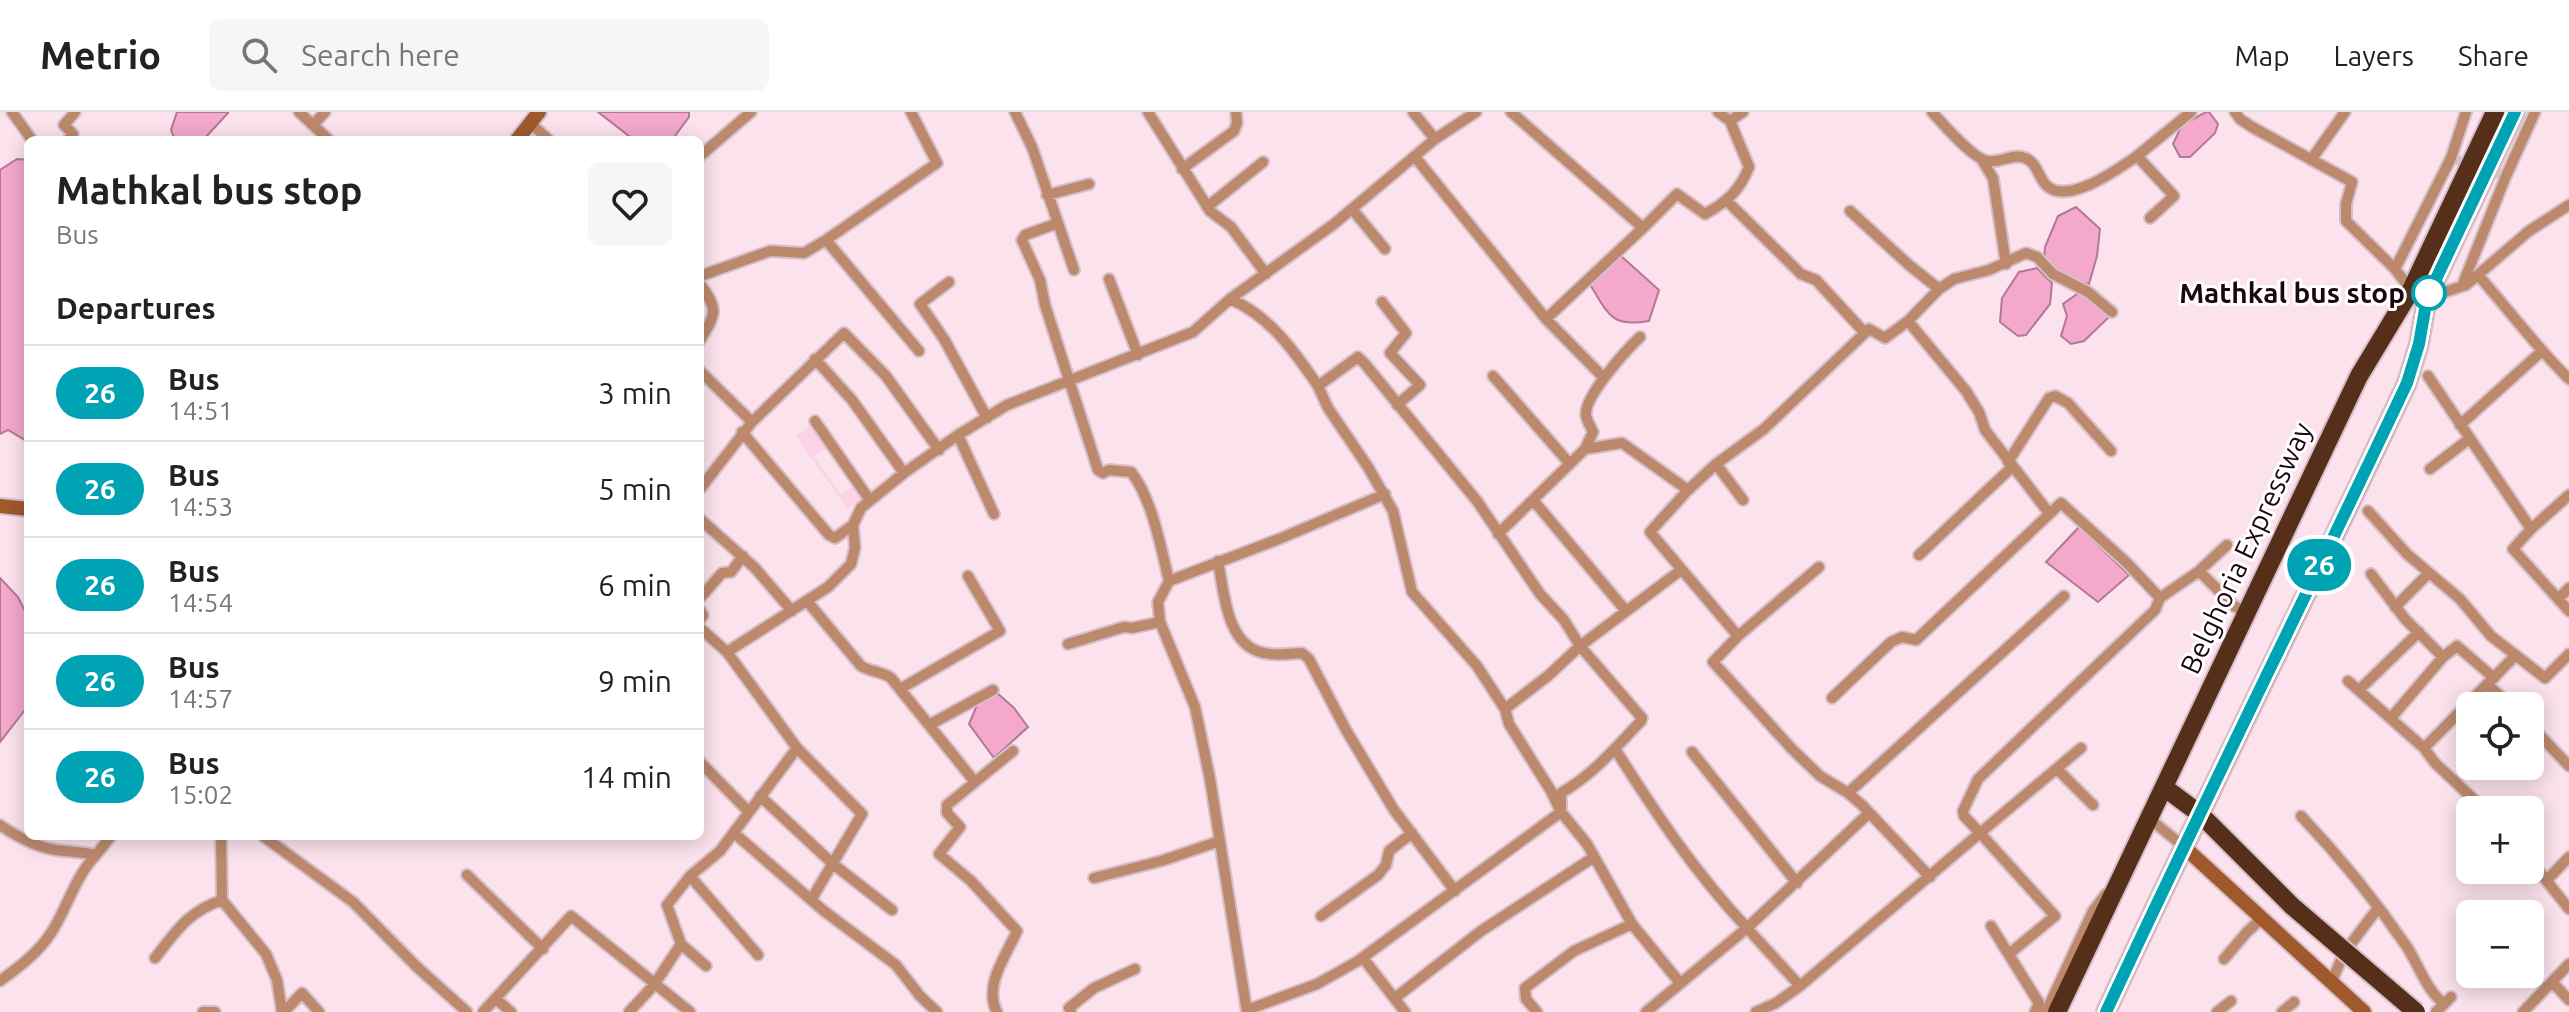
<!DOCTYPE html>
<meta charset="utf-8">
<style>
body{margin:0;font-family:Ubuntu,sans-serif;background:#f6f6f6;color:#222;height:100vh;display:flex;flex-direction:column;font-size:30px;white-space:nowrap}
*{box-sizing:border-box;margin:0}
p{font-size:26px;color:#767676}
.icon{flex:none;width:44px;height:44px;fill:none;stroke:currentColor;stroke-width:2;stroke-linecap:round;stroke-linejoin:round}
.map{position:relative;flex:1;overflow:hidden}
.sheet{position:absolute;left:24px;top:24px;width:680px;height:704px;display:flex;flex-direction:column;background:#fff;border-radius:12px;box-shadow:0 4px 20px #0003}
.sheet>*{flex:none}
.badge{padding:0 16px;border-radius:26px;font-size:28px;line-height:52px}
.controls{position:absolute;left:2456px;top:580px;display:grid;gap:16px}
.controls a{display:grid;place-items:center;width:88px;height:88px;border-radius:12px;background:#fff;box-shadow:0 4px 20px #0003;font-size:40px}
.map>.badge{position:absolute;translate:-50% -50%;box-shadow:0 0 0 4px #fff}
h2{padding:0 32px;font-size:30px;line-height:72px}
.round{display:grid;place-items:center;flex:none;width:84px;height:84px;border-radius:12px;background:#f6f6f6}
.overview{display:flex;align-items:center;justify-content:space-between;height:136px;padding:0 32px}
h1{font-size:38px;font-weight:700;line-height:60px}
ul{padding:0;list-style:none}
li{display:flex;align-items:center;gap:24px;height:96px;padding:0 32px;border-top:2px solid #e0e0e0}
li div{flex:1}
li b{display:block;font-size:30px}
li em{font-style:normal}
li .badge{min-width:88px;font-weight:700;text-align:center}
header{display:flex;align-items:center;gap:48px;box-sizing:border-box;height:112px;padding:0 40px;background:#fff;border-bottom:2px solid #e0e0e0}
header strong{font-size:38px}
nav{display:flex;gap:44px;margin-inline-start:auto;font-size:28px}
.search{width:560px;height:72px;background:#f6f6f6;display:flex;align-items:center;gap:20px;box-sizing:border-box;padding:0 28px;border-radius:12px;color:#767676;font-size:30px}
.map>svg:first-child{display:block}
</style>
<header>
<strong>Metrio</strong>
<div class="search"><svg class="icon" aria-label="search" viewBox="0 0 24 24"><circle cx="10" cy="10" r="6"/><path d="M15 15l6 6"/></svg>Search here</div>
<nav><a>Map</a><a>Layers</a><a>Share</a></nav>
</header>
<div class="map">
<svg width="2569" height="900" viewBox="0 0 2569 900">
<rect width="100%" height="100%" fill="#fbe2ed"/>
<!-- built -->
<path fill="#fcd2e5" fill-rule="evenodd" d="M 812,312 L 864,386 L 848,397 L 796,324 ZM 826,336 L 853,374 L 841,383 L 814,345 Z"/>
<!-- water -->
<path fill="#f3a8cc" stroke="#b27894" stroke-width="2" d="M 177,0 L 228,0 L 228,1 L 204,27 L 175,28 L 171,18 Z
M 598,0 L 689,0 L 689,5 L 672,28 L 634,28 Z
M 2206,0 L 2209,0 L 2218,12 L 2215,21 L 2190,45 L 2180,45 L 2173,32 L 2182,13 Z
M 17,47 L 28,48 L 28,330 L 8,318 L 0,322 L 0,58 Z
M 2076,95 L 2100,117 L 2097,144 L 2089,172 L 2065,168 L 2044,148 L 2045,135 L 2058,104 Z
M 1621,144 L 1659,178 L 1649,209 C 1610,216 1608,201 1589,171 Z
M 2037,156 L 2052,171 L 2050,192 L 2026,223 L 2018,224 L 2000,210 L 2002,186 L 2019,160 Z
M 2077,182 L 2088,182 L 2109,205 L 2084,229 L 2071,232 L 2061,224 L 2067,204 L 2063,192 Z
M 2079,415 L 2129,463 L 2098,490 L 2046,450 Z
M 0,466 L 18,485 L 28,505 L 28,594 L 0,630 Z
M 996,580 L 1014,596 L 1028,615 L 994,646 L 969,612 L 977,593 Z"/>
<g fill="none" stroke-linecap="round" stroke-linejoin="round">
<!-- street-tunnel -->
<path stroke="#d9c1cc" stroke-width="10" stroke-dasharray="10 5" stroke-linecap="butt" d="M 2451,46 L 2506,64"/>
<!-- street casing -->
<g stroke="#d7bfca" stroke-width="14">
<path id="street" d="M 12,0 L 32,28
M 299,0 L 329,28
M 1015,0 L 1032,35 L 1074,158
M 1148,0 L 1210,99 L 1231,115 L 1266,162
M 1413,0 L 1435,27
M 1511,0 L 1643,116 L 1677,82 L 1705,102 C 1727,90 1740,78 1749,55 L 1730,9
M 1718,0 L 1730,9 L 1743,0
M 1932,0 C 1942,11 1974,48 1988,49 C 2001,51 2013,41 2025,46 C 2038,51 2038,66 2047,74 C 2069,93 2118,57 2137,44
M 2235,0 L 2240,7 L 2252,15 L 2352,70 L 2346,92 L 2346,109 L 2395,157 L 2411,178
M 530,11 L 549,28
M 313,13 L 325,0
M 68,28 L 73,22 L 64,13 L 75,0
M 700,44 L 751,0
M 1415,45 L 1546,207 L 1604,266
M 1982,48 L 1993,66 L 2006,152
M 2311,48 L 2345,0
M 1182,57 L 1234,19 L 1237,11 L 1236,0
M 1047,83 L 1089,72
M 1727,89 L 1801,162 L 1816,168 L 1865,221
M 1207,95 L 1263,50
M 1352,97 L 1385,137
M 1850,99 L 1909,153 L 1939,177 L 1954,167 L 1989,158 L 2026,141 L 2037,145 L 2053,162 L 2088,180 L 2112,200
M 2150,106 L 2174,84 L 2137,44 L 2191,0
M 1058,111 L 1025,123 L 1022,128 L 1040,168 L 1045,193 L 1098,358 L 1103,361 L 1109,358 L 1131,360 C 1152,386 1161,436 1169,469 L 1158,490 L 1160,510 L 1195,595 L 1210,667 L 1247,900
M 826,128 L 919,239
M 2395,157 L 2451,46 L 2466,0
M 2478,163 C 2509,198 2536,235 2569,267
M 700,164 L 770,139 L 804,141 L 826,128 L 937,51 L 911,0
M 1109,167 L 1138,243
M 949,170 L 920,192 L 944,227 L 987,306
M 700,172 C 718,197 717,201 700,228
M 2462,174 L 2506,64 L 2535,0
M 2429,185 L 2466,173 L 2529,119 L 2569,93
M 1230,187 C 1269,203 1295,240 1318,274 L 1358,245 L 1365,252 L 1477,389 L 1540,482 L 1564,508 L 1580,534 L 1642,606 L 1641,609 C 1616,635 1593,663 1561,681 L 1561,700 L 1358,849 L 1317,872 L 1247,898
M 1382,190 L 1406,221 L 1390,241 L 1420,273 L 1397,293
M 1546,207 L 1643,116
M 1908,209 L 1966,279 L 1979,300 L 1985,318 L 2049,401
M 815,247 L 852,288 L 904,361
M 700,259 L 752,310
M 1493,264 L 1570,352
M 2428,264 L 2531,417 L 2513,437 L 2569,499
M 1318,274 L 1328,296 L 1368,355 L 1393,399 L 1412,480 L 1477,554 L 1505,597 L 1509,612 L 1551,679 L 1561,700 L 1587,732 L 1632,812 L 1680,871
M 815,309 L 869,387
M 2460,313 L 2541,240
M 742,320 L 829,423 L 835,426 L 853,413
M 958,323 L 994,402
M 1585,337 L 1593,320 C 1591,315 1586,308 1586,302 C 1585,284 1626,238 1640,225
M 2008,350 L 2049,286 L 2055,284 L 2068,291 L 2111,339
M 1716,352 L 1743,388
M 2430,357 L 2469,327
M 700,377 L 752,310 L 844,221 L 886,264 L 939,338
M 1688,378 L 1650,420 L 1738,524
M 1533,388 L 1626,499
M 2368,399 L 2407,442 L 2460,487 L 2491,524 L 2545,566 L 2569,542
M 700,407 L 755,456 L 792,499
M 2531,417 L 2569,383
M 1498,422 L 1585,337 L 1622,331 L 1688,378 L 1716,352 L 1764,317 L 1869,217 L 1885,226 L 1908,209 L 1939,177
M 1919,443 L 2012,355
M 1218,449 C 1224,479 1226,534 1264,541 C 1276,544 1289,542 1302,541 L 1309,547 L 1346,618 L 1394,698 L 1455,779
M 1819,455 L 1738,524 L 1713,550 L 1792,637 L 1820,664 L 1848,681 L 1862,693 L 1930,765
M 2199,459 L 2227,433
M 2371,462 L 2405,507 L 2443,545 L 2391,606
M 1169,469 L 1279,427 L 1385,382
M 700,486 L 722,461 L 731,460 L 743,444
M 2160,486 L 2199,459 L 2234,494 L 2245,500
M 2558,487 L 2569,476
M 807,489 L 861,554 C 871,560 881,559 891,566 L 975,670
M 2395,495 L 2429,461
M 700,498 L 703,503 L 700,508
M 1068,532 L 1124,515 L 1132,516 L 1160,510
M 727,540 L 828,475 L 851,452 L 855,436 L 853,413 L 861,396 L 904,361 L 958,323 L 1007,293 L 1193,220 L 1230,187 L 1334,112 L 1435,27 L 1476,0
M 2443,545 L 2457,534 L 2494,566
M 2348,569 L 2424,636 L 2435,651 L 2485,698
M 2487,572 L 2511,594
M 900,577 L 1000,519 L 968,464
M 2359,578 L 2419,520
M 1505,597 L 1549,563 L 1580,534 L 1681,458
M 929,613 L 993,578
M 2530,613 L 2569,654
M 797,636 L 862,702 L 811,788
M 2424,636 L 2516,543
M 1615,637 C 1657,703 1693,758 1747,816 L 1869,701
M 1692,640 L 1797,771
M 700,650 L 748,699
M 2057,657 L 2093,693
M 1848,681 L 2064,484
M 760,684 L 833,752 L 892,798
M 2301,704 C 2340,745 2375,788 2407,835 C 2419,854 2426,877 2444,892
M 2150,707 L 2183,734
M 0,713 C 16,724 36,735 56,738 C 69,740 82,740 96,743 L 111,724
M 734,721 L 824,799 L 896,853 L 920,884 L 937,900
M 221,724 L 222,788 L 266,842 L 277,868 L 282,900
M 263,724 L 353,790 L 417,855 L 467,900
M 2530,748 L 2569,797
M 467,763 L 543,837
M 690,764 L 758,843
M 1094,766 L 1161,749 L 1220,729
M 2547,768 L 2569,745
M 1321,804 L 1378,763 L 1386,753 L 1389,739 L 1412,721
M 1991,814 L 2039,891 L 2035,900
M 681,832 L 706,854
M 2009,842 L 2055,804 L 1980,721 L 2081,636
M 155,846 C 177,818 188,800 222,788
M 1363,846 L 1405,900
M 2224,847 L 2247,820 L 2261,807
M 0,869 C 19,855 38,841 51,821 C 68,795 74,766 96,743
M 2552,870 L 2569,888
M 2331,871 L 2344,841 L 2378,796
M 1395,886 L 1481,819 L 1594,745
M 496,887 L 511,900
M 203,900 L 215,900
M 284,900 L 302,881 L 319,900
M 483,900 L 571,804 L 690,900
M 629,900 L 654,873 L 681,832 L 667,793 L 690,764 L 720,739 L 797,636 L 727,540 L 700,516
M 997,900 C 983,874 1006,844 1017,819 L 971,769 L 939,742 L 960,715 L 947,701 L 947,693 L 1013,639
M 1071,900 L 1069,896 L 1094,876 L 1135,857
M 1537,900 L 1526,887 L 1525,876 L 1574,839 L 1632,812
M 1646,900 L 1747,816 L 1800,874
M 1756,900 L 1776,891 L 1800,874 L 1980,721 L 1964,704 L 1963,699 L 1978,667 L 2155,498 L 2160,486 L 2127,451 L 2061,391 L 1916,528 L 1902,525 L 1891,530 L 1832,586
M 2046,900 L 2093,799 L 2106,782
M 2217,900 L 2231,889
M 2282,900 L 2294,890
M 2436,900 L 2451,885
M 2523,900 L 2569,852"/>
</g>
<!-- secondary casing -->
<g stroke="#d7bfca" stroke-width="18">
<path id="secondary" d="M 517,28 L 539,0
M 0,394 L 28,397
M 2183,734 L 2364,900"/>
</g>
<!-- highway casing -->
<g stroke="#d7bfca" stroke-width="22">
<path id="highway" d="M 2165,676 L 2200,702 L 2292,794
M 2057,900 L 2359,264 L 2411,178 L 2495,0
M 2106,900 C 2204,689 2308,482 2407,271 L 2419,232 L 2427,186 L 2515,0"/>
</g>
<!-- street -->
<use href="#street" stroke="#bc896d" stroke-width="10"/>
<!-- secondary -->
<use href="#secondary" stroke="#a0582d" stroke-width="14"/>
<!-- highway -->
<use href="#highway" stroke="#552f19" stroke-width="18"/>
<!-- highway-bridge casing -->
<g stroke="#d7bfca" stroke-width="22" stroke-linecap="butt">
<path id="highway-bridge" d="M 2292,794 L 2416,900"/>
</g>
<!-- highway-bridge -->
<use href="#highway-bridge" stroke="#552f19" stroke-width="18"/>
</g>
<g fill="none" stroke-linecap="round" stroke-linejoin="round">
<!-- line casing -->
<g stroke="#fff" stroke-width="18">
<path id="line" d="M 2106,900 C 2204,689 2308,481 2407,271 L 2419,232 L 2427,186 L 2515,0"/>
</g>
<!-- line -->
<use href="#line" stroke="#00a3b4" stroke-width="12"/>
</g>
<!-- markers -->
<circle fill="#fff" stroke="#00a3b4" stroke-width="4" cx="2429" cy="181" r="16"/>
<g text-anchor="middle" stroke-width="6" stroke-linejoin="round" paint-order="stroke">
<!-- stop labels -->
<g font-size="28" font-weight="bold" fill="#1b0711" stroke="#fff" text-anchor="end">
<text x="2405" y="191">Mathkal bus stop</text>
</g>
<!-- street labels -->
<g font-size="28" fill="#1b0711" stroke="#fff">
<text transform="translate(2246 436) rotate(-65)" y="10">Belghoria Expressway</text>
</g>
</g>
</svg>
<div class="controls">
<a><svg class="icon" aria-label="locate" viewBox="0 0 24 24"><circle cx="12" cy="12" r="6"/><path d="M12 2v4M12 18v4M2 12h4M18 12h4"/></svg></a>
<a>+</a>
<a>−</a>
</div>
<b class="badge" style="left:2319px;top:453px;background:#00a3b4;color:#fff">26</b>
<section class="sheet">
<div class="overview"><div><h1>Mathkal bus stop</h1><p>Bus</p></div><a class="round"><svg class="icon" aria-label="heart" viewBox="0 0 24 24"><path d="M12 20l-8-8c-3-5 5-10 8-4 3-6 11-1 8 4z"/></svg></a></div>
<h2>Departures</h2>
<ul>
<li><span class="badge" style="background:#00a3b4;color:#fff">26</span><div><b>Bus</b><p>14:51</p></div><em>3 min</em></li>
<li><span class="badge" style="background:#00a3b4;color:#fff">26</span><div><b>Bus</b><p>14:53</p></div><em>5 min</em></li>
<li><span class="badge" style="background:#00a3b4;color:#fff">26</span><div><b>Bus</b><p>14:54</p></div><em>6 min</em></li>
<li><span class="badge" style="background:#00a3b4;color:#fff">26</span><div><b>Bus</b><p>14:57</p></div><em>9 min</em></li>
<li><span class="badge" style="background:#00a3b4;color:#fff">26</span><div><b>Bus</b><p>15:02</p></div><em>14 min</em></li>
</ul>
</section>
</div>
